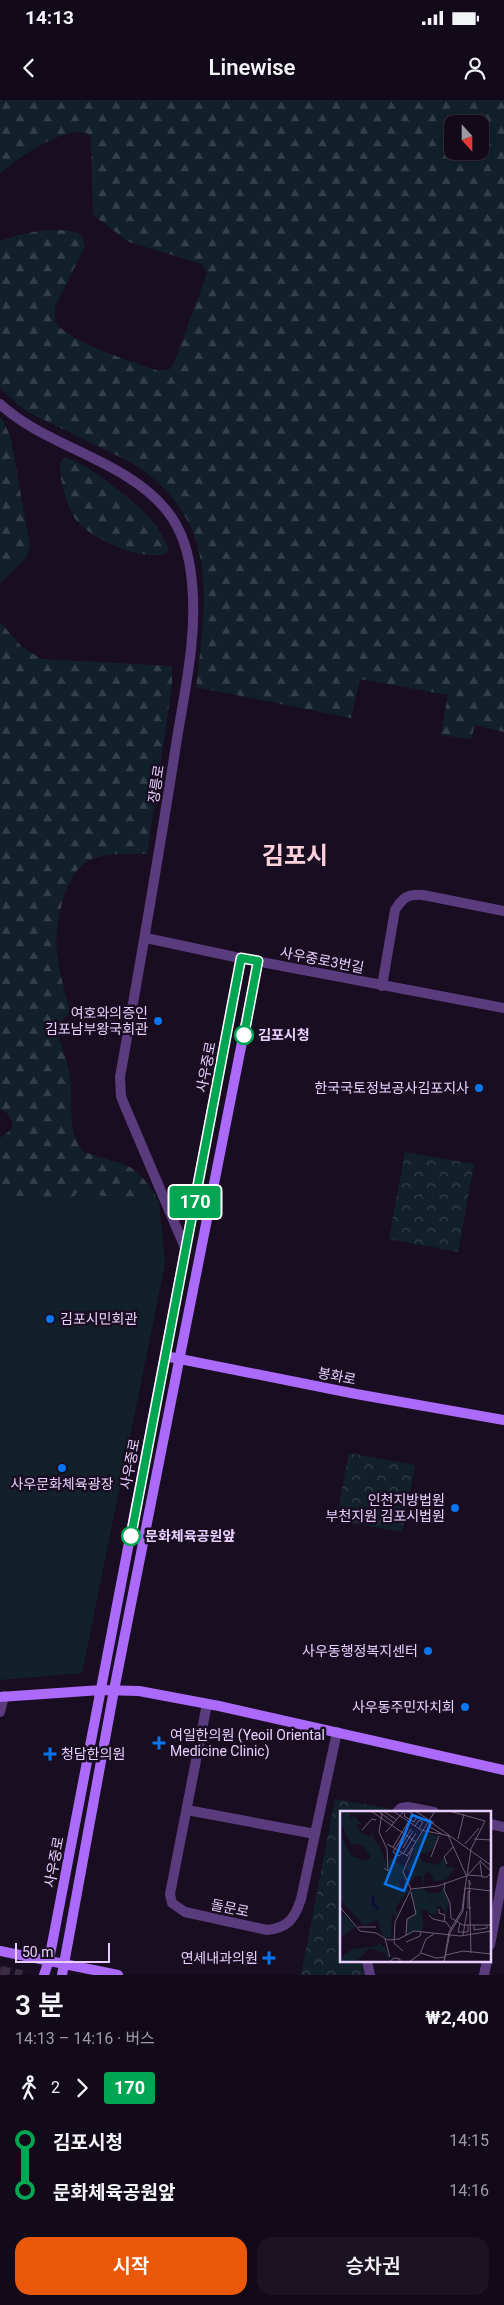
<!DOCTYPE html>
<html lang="ko">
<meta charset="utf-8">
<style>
body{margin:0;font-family:Roboto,"Noto Sans KR",sans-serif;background:#1c1322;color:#f1f3f6;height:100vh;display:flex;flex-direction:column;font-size:19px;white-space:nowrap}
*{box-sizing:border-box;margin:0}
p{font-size:16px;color:#9d9aa2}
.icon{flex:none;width:28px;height:28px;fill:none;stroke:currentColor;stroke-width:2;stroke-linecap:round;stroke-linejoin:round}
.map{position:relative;height:1875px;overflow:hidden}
.drawer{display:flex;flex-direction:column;background:#130a19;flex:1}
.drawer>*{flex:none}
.badge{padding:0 10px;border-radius:4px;font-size:18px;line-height:32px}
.needle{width:32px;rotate:159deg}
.controls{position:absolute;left:444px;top:15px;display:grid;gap:10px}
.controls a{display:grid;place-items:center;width:45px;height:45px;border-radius:10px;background:#130a19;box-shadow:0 2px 12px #0003,0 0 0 1px #322b38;font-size:25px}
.scale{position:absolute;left:15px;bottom:12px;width:95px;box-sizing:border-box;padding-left:5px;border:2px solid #e8cffd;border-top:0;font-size:14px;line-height:18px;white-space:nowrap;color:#e8cffd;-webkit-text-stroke:4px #190e21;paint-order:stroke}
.map>.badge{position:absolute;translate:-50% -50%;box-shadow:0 0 0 2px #fff}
.legs{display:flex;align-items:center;gap:8px;height:55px;padding:0 15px;font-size:16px}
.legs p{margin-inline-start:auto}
.headline{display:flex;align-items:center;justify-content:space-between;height:85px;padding:0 15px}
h1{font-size:28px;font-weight:600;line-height:38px}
.action{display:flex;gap:10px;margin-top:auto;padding:10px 15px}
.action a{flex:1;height:58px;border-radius:15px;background:#ea580c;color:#fff;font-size:20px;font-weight:600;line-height:58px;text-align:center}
.action a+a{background:#1c1322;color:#f1f3f6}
ul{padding:0 15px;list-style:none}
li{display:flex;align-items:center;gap:18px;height:50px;font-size:19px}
li i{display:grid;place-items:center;width:8px;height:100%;margin:0 6px;background:currentColor}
li i::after{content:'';width:12px;height:12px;margin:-6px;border:4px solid;border-radius:50%;background:#130a19}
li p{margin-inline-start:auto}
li:first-child i{background:linear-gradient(#0000 50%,currentColor 0)}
li:last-child i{background:linear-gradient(currentColor 50%,#0000 0)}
.status{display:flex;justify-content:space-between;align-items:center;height:35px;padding:0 25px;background:#130a19;direction:ltr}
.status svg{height:14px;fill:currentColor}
header{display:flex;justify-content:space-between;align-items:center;height:65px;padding:0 15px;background:#130a19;font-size:22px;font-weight:600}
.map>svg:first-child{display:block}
</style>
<div class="status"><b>14:13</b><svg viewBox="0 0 49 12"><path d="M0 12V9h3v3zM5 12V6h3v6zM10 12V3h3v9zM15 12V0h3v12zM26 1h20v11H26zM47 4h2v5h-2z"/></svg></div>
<header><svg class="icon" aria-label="back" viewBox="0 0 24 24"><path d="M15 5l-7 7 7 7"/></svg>Linewise<svg class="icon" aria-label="person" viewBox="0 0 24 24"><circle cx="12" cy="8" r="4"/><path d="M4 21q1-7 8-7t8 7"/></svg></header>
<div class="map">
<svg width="504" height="1875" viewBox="0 0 504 1875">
<defs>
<pattern id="forest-firs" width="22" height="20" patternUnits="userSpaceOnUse" patternTransform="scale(1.25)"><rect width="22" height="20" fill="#11202a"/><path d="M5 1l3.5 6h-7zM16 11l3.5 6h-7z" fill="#343f4a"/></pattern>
<pattern id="park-crowns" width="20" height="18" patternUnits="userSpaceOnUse" patternTransform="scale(1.25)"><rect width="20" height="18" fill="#11202a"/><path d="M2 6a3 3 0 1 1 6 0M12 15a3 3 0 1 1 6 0" fill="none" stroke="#343f4a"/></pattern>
</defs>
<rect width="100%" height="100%" fill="#190e21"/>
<!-- forest -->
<path fill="url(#forest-firs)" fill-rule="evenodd" d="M 0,0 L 504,0 L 504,632 L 475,625 L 471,639 L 441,635 L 448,595 L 360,579 L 351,618 L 196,587 C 207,497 220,419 132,363 L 30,313 L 18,305 L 0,288 L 0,141 C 23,133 57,125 81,134 L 85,146 L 55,207 L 55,222 C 70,243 133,262 159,271 L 170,269 L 174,263 L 207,173 L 202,164 L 129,142 L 93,115 L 91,39 L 90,35 C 70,21 15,59 0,74 ZM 452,24 L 480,24 L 480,51 L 452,51 Z
M 0,317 L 4,322 L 11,339 L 30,447 L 25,459 L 0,483 Z
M 64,358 C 82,359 134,401 148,416 C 157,425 163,436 169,449 L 167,453 C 144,463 87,438 74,417 C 66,404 59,377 60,362 Z
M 0,522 L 21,546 L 41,559 L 172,566 L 172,585 L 147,754 C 127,754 104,752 86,762 C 63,776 54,829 57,855 C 59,872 65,891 69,908 L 68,914 L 57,927 C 59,944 68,960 70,977 C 73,999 66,1035 84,1052 C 126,1067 134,1058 159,1102 L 76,1093 L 74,1102 L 16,1096 L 0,1086 L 0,1038 L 11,1030 L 13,1024 L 8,1014 L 0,1009 Z"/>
<!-- park -->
<path fill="url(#park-crowns)" d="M 405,1052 L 474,1064 L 458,1152 L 389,1139 Z
M 349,1353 L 415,1365 L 402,1432 L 336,1420 Z
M 335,1699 L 391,1709 L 391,1712 L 342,1712 L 342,1861 L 363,1861 L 362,1868 L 365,1875 L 301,1875 Z"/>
<!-- pitch -->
<path fill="#11202a" d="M 0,1086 L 16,1096 L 74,1102 L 76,1093 L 159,1102 L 165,1164 L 82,1573 L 0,1580 Z"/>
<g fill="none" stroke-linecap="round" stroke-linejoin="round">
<!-- secondary-tunnel -->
<path stroke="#382b42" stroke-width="10" stroke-dasharray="10 5" stroke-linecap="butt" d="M 0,1871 L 22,1875"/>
<!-- street -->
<path stroke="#5a3b7e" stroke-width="10" d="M 0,304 C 46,347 127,360 167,411 C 183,431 190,458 192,483 C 198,541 182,601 174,658 C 157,765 139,871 120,977 L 121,996 L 124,1004 L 186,1150
M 146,838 L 235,857 L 504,908
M 382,886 L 395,810 C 403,797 408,794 423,795 L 504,811
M 207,1604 L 170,1794 L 172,1803 L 185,1812 L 267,1830 C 288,1828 295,1818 301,1799 L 337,1632
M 0,1612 L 4,1596
M 187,1710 L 315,1734
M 397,1712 L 401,1708 L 408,1707 L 434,1712
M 490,1724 L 504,1727
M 490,1845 L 504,1771
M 367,1861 L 370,1875
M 484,1875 L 487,1861"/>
<!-- secondary -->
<path stroke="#ab6afa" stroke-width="10" d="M 165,1256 L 356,1294 L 504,1320
M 0,1597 L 101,1590 L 139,1591 L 219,1606 L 504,1670
M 0,1851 L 118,1875
M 44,1875 L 49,1860 L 241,858
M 62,1875 L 114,1590 L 258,861"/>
</g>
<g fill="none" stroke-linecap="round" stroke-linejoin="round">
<!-- line-1 casing -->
<g stroke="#fff" stroke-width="11">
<path id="line-1" d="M 131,1436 L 241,858 L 258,861 L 244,935"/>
</g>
<!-- line-1 -->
<use href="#line-1" stroke="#00a651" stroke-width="8"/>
</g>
<!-- markers -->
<g fill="#0975f0" stroke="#190e21" stroke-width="2">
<circle cx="158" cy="921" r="5"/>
<circle cx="479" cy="988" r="5"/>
<circle cx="50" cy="1219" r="5"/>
<circle cx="62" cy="1368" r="5"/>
<circle cx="455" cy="1408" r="5"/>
<circle cx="428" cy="1551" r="5"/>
<circle cx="465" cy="1607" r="5"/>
<path d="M156.5 1635.5h5v5h5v5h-5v5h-5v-5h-5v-5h5z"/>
<path d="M47.5 1646.5h5v5h5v5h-5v5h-5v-5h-5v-5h5z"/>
<path d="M266.5 1850.5h5v5h5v5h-5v5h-5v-5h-5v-5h5z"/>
</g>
<g fill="#fff" stroke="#00a651" stroke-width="2.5">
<circle cx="244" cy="935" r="9"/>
<circle cx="131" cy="1436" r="9"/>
</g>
<g text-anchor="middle" stroke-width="5" stroke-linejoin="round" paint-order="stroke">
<!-- street labels -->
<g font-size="14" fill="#e8cffd" stroke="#190e21">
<text transform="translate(156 684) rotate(-81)" y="5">장릉로</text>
<text transform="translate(322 860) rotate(11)" y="5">사우중로3번길</text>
<text transform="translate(206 967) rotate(-79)" y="5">사우중로</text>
<text transform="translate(337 1276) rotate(11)" y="5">봉화로</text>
<text transform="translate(130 1364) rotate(-79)" y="5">사우중로</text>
<text transform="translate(54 1762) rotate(-79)" y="5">사우중로</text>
<text transform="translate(230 1808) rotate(12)" y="5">돌문로</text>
</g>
<!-- poi labels -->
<g font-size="14" fill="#e8cffd" stroke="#190e21" text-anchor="end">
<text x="148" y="918">여호와의증인<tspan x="148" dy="16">김포남부왕국회관</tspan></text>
<text x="469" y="993">한국국토정보공사김포지사</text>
<text x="60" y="1224" text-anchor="start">김포시민회관</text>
<text x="62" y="1389" text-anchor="middle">사우문화체육광장</text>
<text x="445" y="1405">인천지방법원<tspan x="445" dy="16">부천지원 김포시법원</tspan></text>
<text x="418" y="1556">사우동행정복지센터</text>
<text x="455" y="1612">사우동주민자치회</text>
<text x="170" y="1640" text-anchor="start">여일한의원 (Yeoil Oriental<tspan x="170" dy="16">Medicine Clinic)</tspan></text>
<text x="61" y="1659" text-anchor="start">청담한의원</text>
<text x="258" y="1863">연세내과의원</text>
</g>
<!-- stop labels -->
<g font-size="14" font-weight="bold" fill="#e8cffd" stroke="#190e21" text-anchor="start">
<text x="258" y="940">김포시청</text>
<text x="145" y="1441">문화체육공원앞</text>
</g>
<!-- town labels -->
<g font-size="24" font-weight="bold" fill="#fdd1da" stroke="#190e21">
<text x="295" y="764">김포시</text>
</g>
</g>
<!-- overview -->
<g transform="translate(340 1711)">
<rect width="151" height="151" fill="#190e21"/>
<path d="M 0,0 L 9,0 L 10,8 L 13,9 L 10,5 L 15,6 L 22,14 L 16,13 L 21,21 L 29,26 L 34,20 L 32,26 L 40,36 L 47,54 L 52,42 L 51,47 L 56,52 L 65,56 L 63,59 L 69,70 L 71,61 L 66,57 L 74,48 L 74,37 L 84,42 L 78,42 L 83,51 L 98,54 L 105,46 L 107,57 L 115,56 L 107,68 L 101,70 L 94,70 L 90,60 L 84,63 L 84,74 L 81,65 L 75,65 L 68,75 L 63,74 L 65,71 L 62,68 L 59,70 L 61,78 L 69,79 L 55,97 L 58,103 L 56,106 L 52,101 L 51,129 L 42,124 L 38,109 L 24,114 L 0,89 L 0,64 L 6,61 L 12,45 L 26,50 L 31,46 L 22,34 L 11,33 L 0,11 ZM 103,76 L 109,91 L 106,103 L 101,95 L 98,95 L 96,104 L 88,102 L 88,98 L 85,100 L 83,98 L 89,94 L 92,87 L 81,78 L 69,89 L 72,79 L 83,77 L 87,82 L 95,82 L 101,81 ZM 0,96 L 15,116 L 0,127 L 0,104 L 6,105 L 0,98 L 0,101 ZM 39,132 L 46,137 L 50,146 L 47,150 L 46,143 L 30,137 L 15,151 L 0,151 L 0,147 L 13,138 L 37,135 Z" fill="#11202a"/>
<path d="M 0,23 L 12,46 L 6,61 L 0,64 ZM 81,78 L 92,88 L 85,100 L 81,99 L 84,116 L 81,120 L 66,123 L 67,108 L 75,104 L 72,79 Z" fill="#11202a"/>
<path d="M 83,21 L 98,25 L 94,37 L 86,43 L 74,37 Z" fill="#11202a"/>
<path fill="none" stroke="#0e0b3c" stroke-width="2.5" d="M 33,85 L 33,93 L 39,98"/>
<path fill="none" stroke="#6c5b79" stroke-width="1" d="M 31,0 L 76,31M 38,0 L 54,12M 43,0 L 57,9M 53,0 L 81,19 L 110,25M 75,0 L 94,12M 109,0 L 145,10M 42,2 L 39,21 L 47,38 L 48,60 L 44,57M 65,2 L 64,5 L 74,11 L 77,6 L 68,0M 92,12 L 152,55M 75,15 L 79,9 L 83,11 L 79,18M 22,19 L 32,8 L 36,9M 46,21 L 64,0M 86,21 L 90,16 L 102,23M 108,24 L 126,64 L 142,65M 118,28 L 124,3M 134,28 L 152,29M 47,33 L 68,45M 125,33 L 139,17M 61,35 L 71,18M 53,36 L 73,3M 63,37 L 73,20M 55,38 L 68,17M 55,38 L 53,41 L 59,45 L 62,42M 63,43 L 76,22M 67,45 L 95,0M 91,46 L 99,25M 140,50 L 152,61 L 147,66 L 142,66 L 140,52M 107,53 L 104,46 L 113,36M 128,64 L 141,49M 105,71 L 104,79 L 110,92 L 111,107 L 123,114 L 150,114 L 152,122M 131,74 L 129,69 L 131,142M 125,77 L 131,38 L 145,10M 125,77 L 152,80M 71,78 L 98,75 L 126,65M 71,78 L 63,61 L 73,37M 131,80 L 128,81 L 128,97 L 131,97M 0,96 L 20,120 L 36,122 L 48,129 L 59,128 L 74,120 L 120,125 L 152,120M 99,98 L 99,102 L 105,104 L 104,111M 89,104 L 93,108 L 106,111 L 111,118M 120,112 L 118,121 L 128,121 L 128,114M 134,114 L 134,119 L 147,117 L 147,114M 18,116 L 36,116M 66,124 L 67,108 L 76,103 L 71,81M 123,124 L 127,100M 45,128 L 50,146M 66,131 L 80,125 L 81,121M 63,140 L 54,132 L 55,111 L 71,78M 81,142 L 96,147 L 106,146M 106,144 L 123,140 L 152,143M 49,151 L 54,147 L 60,148 L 60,151M 69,151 L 80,143 L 86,128 L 94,123M 104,151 L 109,121 L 122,99 L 125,77 L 123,100 L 110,122 L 104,151"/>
<path fill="#0975f0" fill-opacity="0.15" stroke="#0975f0" stroke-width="2.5" d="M 72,4 L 91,11 L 64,80 L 45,73 Z"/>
<rect width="151" height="151" fill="none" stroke="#e8cffd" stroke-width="2.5"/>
</g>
</svg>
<div class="controls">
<a><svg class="needle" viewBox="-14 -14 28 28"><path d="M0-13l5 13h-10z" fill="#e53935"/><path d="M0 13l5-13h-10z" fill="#9d9aa2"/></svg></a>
</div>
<div class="scale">50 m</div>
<b class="badge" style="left:195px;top:1102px;background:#00a651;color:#fff">170</b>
</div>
<section class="drawer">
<div class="headline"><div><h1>3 분</h1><p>14:13 – 14:16 · 버스</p></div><b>₩2,400</b></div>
<div class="legs"><svg class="icon" aria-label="walk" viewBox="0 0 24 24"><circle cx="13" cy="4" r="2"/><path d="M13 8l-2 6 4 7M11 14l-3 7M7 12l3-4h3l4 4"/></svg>2<svg class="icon" aria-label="forward" viewBox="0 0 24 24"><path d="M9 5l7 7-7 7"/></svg><b class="badge" style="background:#00a651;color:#fff">170</b></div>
<ul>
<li><i style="color:#00a651"></i><b>김포시청</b><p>14:15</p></li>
<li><i style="color:#00a651"></i><b>문화체육공원앞</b><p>14:16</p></li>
</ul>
<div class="action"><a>시작</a><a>승차권</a></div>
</section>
